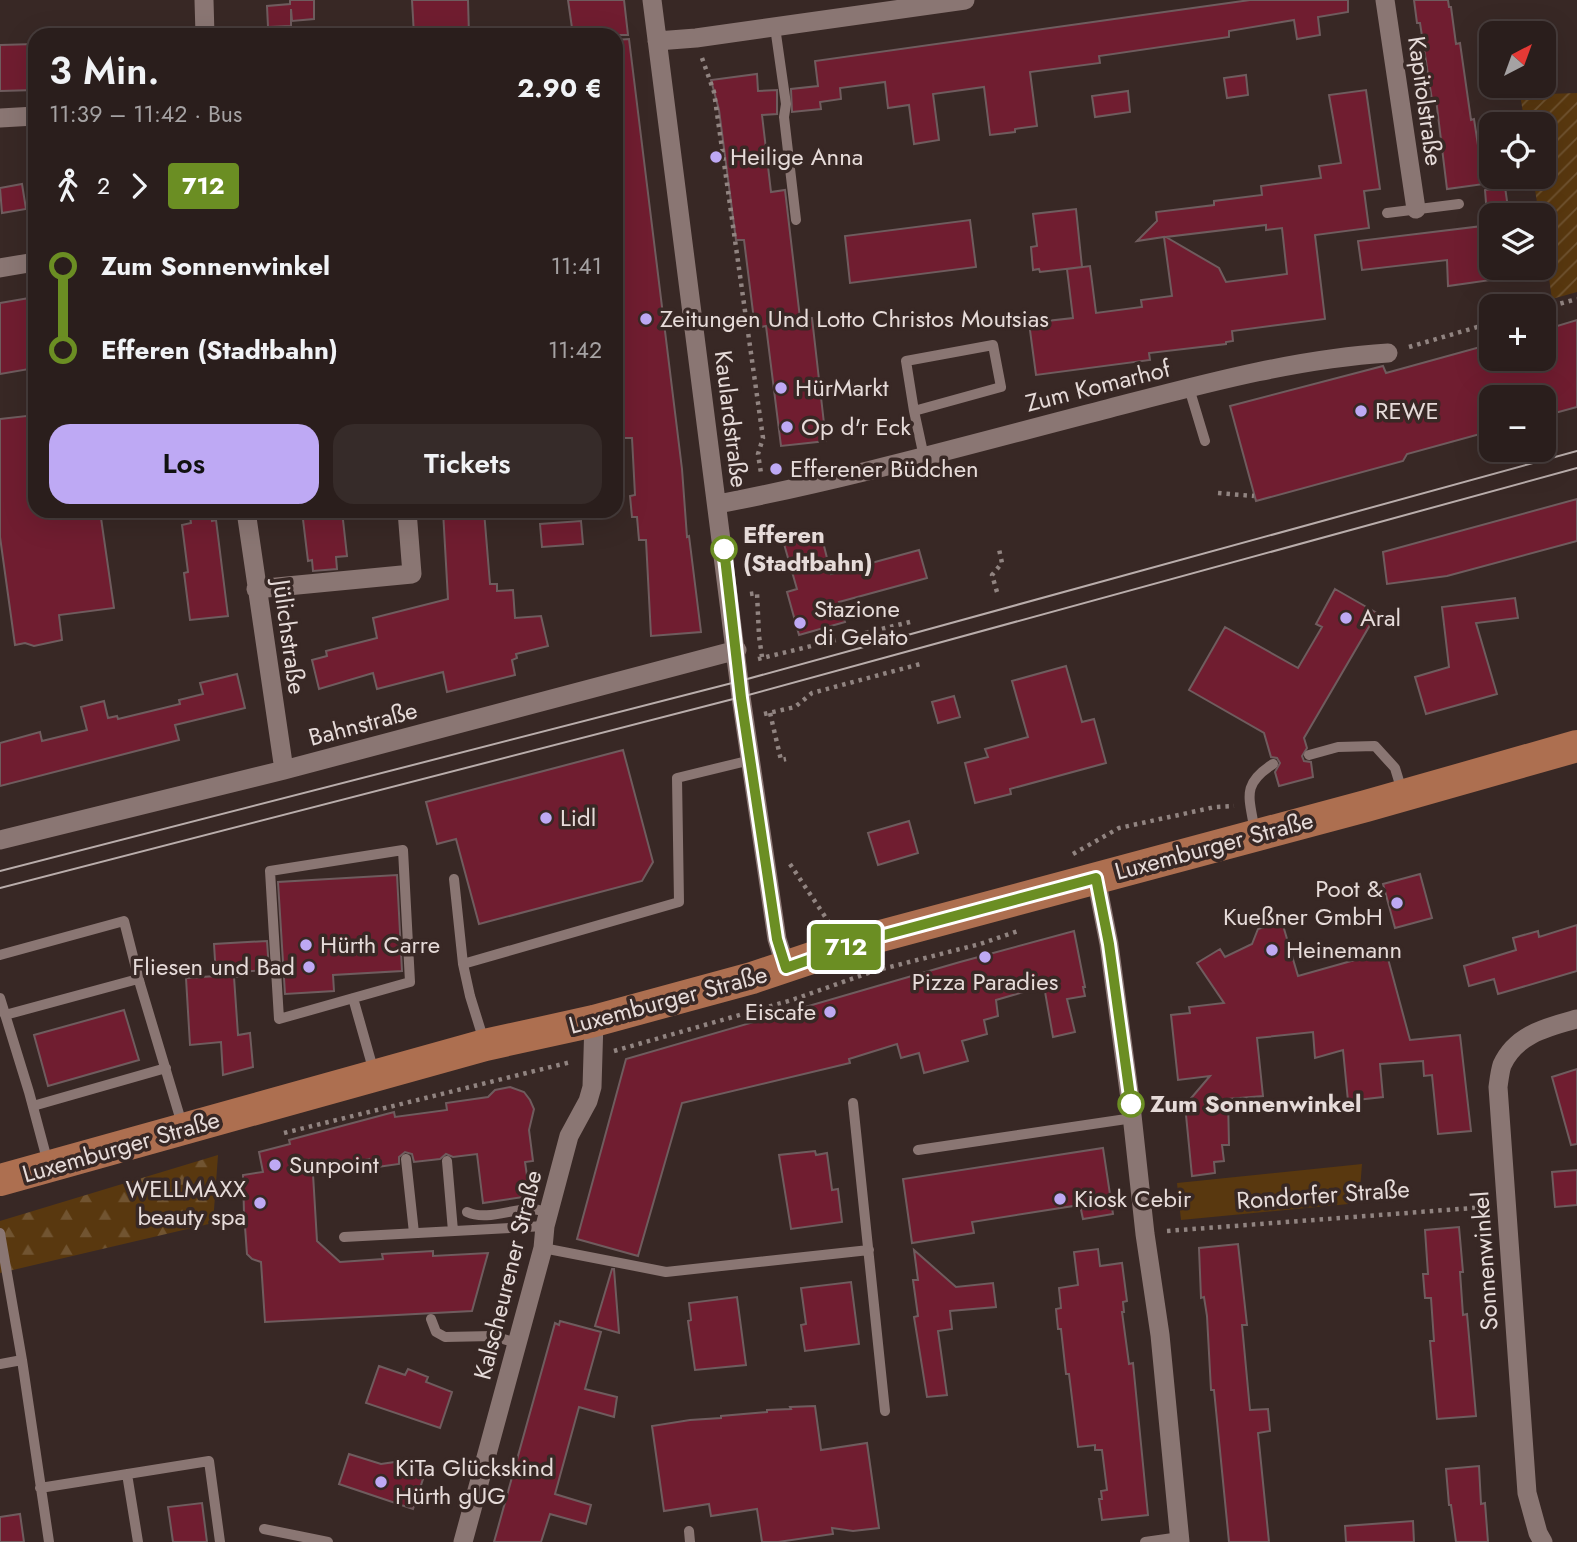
<!DOCTYPE html>
<html lang="de">
<meta charset="utf-8">
<style>
body{margin:0;font-family:Jost,sans-serif;background:#362b29;color:#f1f3f6;height:100vh;display:flex;flex-direction:column;font-size:26px;white-space:nowrap}
*{box-sizing:border-box;margin:0}
p{font-size:23px;color:#a5a2a3}
.icon{flex:none;width:38px;height:38px;fill:none;stroke:currentColor;stroke-width:2;stroke-linecap:round;stroke-linejoin:round}
.map{position:relative;flex:1;overflow:hidden}
.panel{position:absolute;left:28px;top:28px;width:595px;height:490px;display:flex;flex-direction:column;background:#2a1e1c;border-radius:21px;box-shadow:0 7px 28px #0002,0 0 0 2px #463c3b}
.panel>*{flex:none}
.badge{padding:0 14px;border-radius:5px;font-size:24px;line-height:46px}
.needle{width:46px;rotate:41deg}
.controls{position:absolute;left:1479px;top:21px;display:grid;gap:14px}
.controls a{display:grid;place-items:center;width:77px;height:77px;border-radius:14px;background:#2a1e1c;box-shadow:0 7px 28px #0002,0 0 0 2px #463c3b;font-size:35px}
.map>.badge{position:absolute;translate:-50% -50%;box-shadow:0 0 0 4px #fff}
.legs{display:flex;align-items:center;gap:10px;height:77px;padding:0 21px;font-size:23px}
.legs p{margin-inline-start:auto}
.head{display:flex;align-items:center;justify-content:space-between;height:119px;padding:0 21px}
h1{font-size:38px;font-weight:600;line-height:52px}
.cta{display:flex;gap:14px;margin-top:auto;padding:14px 21px}
.cta a{flex:1;height:80px;border-radius:21px;background:#bea9f4;color:#111;font-size:28px;font-weight:600;line-height:80px;text-align:center}
.cta a+a{background:#362b29;color:#f1f3f6}
ul{padding:0 21px;list-style:none}
li{display:flex;align-items:center;gap:24px;height:84px;font-size:26px}
li i{display:grid;place-items:center;width:10px;height:100%;margin:0 9px;background:currentColor}
li i::after{content:'';width:18px;height:18px;margin:-9px;border:5px solid;border-radius:50%;background:#2a1e1c}
li p{margin-inline-start:auto}
li:first-child i{background:linear-gradient(#0000 50%,currentColor 0)}
li:last-child i{background:linear-gradient(currentColor 50%,#0000 0)}
.map>svg:first-child{display:block}
</style>
<div class="map">
<svg width="1577" height="1542" viewBox="0 0 1577 1542">
<defs>
<pattern id="forest-firs" width="22" height="20" patternUnits="userSpaceOnUse" patternTransform="scale(1.75)"><rect width="22" height="20" fill="#59380f"/><path d="M5 1l3.5 6h-7zM16 11l3.5 6h-7z" fill="#715431"/></pattern>
<pattern id="garden-furrows" width="10" height="10" patternUnits="userSpaceOnUse" patternTransform="scale(1.75)"><rect width="10" height="10" fill="#59380f"/><path d="M-1 1l2-2M0 10L10 0M9 11l2-2" fill="none" stroke="#715431"/></pattern>
</defs>
<rect width="100%" height="100%" fill="#382825"/>
<!-- green -->
<path fill="#59380f" d="M 1362,1164 L 1359,1203 L 1181,1220 L 1177,1183 Z"/>
<!-- forest -->
<path fill="url(#forest-firs)" d="M 218,1155 L 213,1223 L 0,1273 L 0,1221 Z"/>
<!-- garden -->
<path fill="url(#garden-furrows)" d="M 1577,93 L 1577,292 L 1552,299 L 1544,243 L 1544,215 L 1539,215 L 1533,177 L 1544,177 L 1544,124 L 1525,124 L 1520,95 Z"/>
<!-- building -->
<path fill="#701d30" stroke="#6f5c5e" stroke-width="2" fill-rule="evenodd" d="M 290,0 L 314,0 L 314,19 L 292,21 L 291,9 L 291,26 L 268,27 L 267,6 L 290,4 Z
M 412,0 L 468,0 L 469,35 L 414,35 Z
M 568,0 L 624,0 L 628,35 L 573,35 Z
M 1250,0 L 1348,0 L 1348,12 L 1318,17 L 1320,35 L 1297,39 L 1294,20 L 1229,31 L 1229,37 L 1099,56 L 1100,63 L 1030,72 L 1037,126 L 1015,129 L 1015,132 L 990,135 L 984,87 L 933,94 L 939,140 L 914,144 L 909,105 L 888,108 L 885,82 L 840,88 L 841,99 L 820,102 L 821,109 L 792,112 L 791,89 L 818,86 L 815,61 Z
M 1414,0 L 1448,0 L 1449,7 L 1451,7 L 1456,44 L 1460,43 L 1471,120 L 1474,119 L 1484,184 L 1447,189 L 1436,99 L 1432,100 L 1420,23 L 1417,23 Z
M 629,39 L 682,469 L 687,537 L 689,536 L 701,632 L 651,636 L 646,540 L 639,540 L 637,517 L 632,517 L 630,496 L 635,495 L 632,438 L 624,438 L 621,404 L 616,404 L 616,260 L 624,260 L 616,192 L 616,40 Z
M 35,44 L 35,90 L 0,91 L 0,45 Z
M 757,74 L 758,91 L 777,90 L 777,114 L 762,115 L 771,192 L 785,190 L 800,318 L 812,318 L 826,441 L 781,446 L 766,326 L 755,328 L 744,240 L 736,240 L 719,110 L 711,80 Z
M 1246,75 L 1248,95 L 1227,98 L 1224,78 Z
M 1366,90 L 1380,189 L 1364,191 L 1369,228 L 1315,235 L 1325,319 L 1232,331 L 1233,341 L 1226,342 L 1226,344 L 1149,353 L 1150,360 L 1036,375 L 1029,323 L 1073,318 L 1067,269 L 1090,266 L 1096,313 L 1142,307 L 1141,300 L 1172,296 L 1164,237 L 1137,241 L 1157,221 L 1156,212 L 1214,205 L 1214,201 L 1262,195 L 1261,186 L 1321,178 L 1319,166 L 1341,163 L 1329,95 ZM 1266,225 L 1266,230 L 1282,228 L 1287,274 L 1226,282 L 1219,268 L 1166,237 Z
M 1128,91 L 1130,112 L 1095,117 L 1092,96 Z
M 22,184 L 26,209 L 2,213 L 0,188 Z
M 1505,187 L 1509,215 L 1487,215 L 1485,190 Z
M 1076,209 L 1082,267 L 1040,272 L 1039,269 L 1033,270 L 1031,247 L 1037,246 L 1033,214 Z
M 970,220 L 976,267 L 850,283 L 845,236 Z
M 1491,225 L 1491,280 L 1448,286 L 1447,260 L 1362,270 L 1358,241 Z
M 35,297 L 35,368 L 0,374 L 0,303 Z
M 1577,320 L 1577,407 L 1544,416 L 1544,397 L 1491,397 L 1491,431 L 1407,454 L 1403,461 L 1256,501 L 1230,406 L 1383,366 L 1386,373 L 1491,344 L 1491,359 L 1544,359 L 1544,330 Z
M 35,415 L 35,511 L 100,511 L 114,608 L 59,615 L 62,640 L 34,646 L 25,643 L 15,645 L 0,537 L 0,419 Z
M 1577,499 L 1577,541 L 1447,576 L 1387,584 L 1383,552 Z
M 189,511 L 211,511 L 212,521 L 216,520 L 228,616 L 190,620 L 184,573 L 188,572 L 182,525 L 191,523 Z
M 302,511 L 342,511 L 347,556 L 336,557 L 337,569 L 313,571 L 312,560 L 308,561 Z
M 443,511 L 484,511 L 490,584 L 497,584 L 497,591 L 513,590 L 515,618 L 541,616 L 548,646 L 516,654 L 517,658 L 512,660 L 515,675 L 447,692 L 443,672 L 377,689 L 373,673 L 319,689 L 312,660 L 327,656 L 326,651 L 377,638 L 373,618 L 448,599 Z
M 581,521 L 583,544 L 542,547 L 540,524 Z
M 821,534 L 831,574 L 919,550 L 927,578 L 839,602 L 845,622 L 799,635 L 787,592 L 797,589 L 784,544 Z
M 1335,589 L 1377,613 L 1304,738 L 1307,748 L 1302,756 L 1304,761 L 1311,762 L 1313,777 L 1279,786 L 1275,772 L 1280,763 L 1277,758 L 1271,757 L 1264,733 L 1189,690 L 1225,627 L 1298,668 L 1322,627 L 1316,624 Z
M 1515,598 L 1518,618 L 1476,623 L 1497,694 L 1426,714 L 1415,677 L 1449,667 L 1442,607 Z
M 1066,666 L 1082,722 L 1094,719 L 1106,763 L 1010,789 L 1011,794 L 975,803 L 965,763 L 988,757 L 985,749 L 1028,737 L 1012,681 Z
M 237,674 L 245,708 L 175,725 L 179,740 L 0,786 L 0,743 L 40,732 L 42,741 L 87,730 L 81,707 L 104,701 L 108,718 L 117,716 L 118,719 L 180,704 L 179,700 L 203,694 L 200,683 Z
M 954,696 L 960,717 L 938,723 L 932,702 Z
M 623,750 L 653,862 L 642,881 L 479,924 L 456,839 L 437,844 L 426,802 Z
M 909,821 L 918,853 L 878,865 L 868,833 Z
M 1420,874 L 1432,918 L 1395,928 L 1383,884 Z
M 397,875 L 402,971 L 333,975 L 334,991 L 285,994 L 278,882 Z
M 1282,922 L 1298,976 L 1369,956 L 1387,955 L 1410,1040 L 1460,1035 L 1471,1131 L 1438,1134 L 1432,1075 L 1424,1076 L 1423,1061 L 1380,1064 L 1383,1097 L 1348,1101 L 1343,1050 L 1315,1058 L 1313,1032 L 1257,1038 L 1263,1096 L 1228,1099 L 1229,1145 L 1222,1145 L 1224,1161 L 1214,1162 L 1215,1173 L 1192,1176 L 1186,1115 L 1181,1110 L 1210,1076 L 1178,1080 L 1171,1015 L 1190,1013 L 1189,1007 L 1224,1003 L 1197,963 L 1220,949 L 1225,957 L 1252,944 L 1258,929 Z
M 1577,925 L 1577,971 L 1498,994 L 1494,979 L 1469,986 L 1464,966 L 1516,950 L 1513,938 L 1538,931 L 1539,937 Z
M 1074,931 L 1085,987 L 1083,987 L 1085,996 L 1067,999 L 1075,1032 L 1053,1037 L 1044,986 L 996,1000 L 998,1016 L 984,1020 L 987,1034 L 962,1041 L 968,1061 L 924,1073 L 919,1053 L 901,1058 L 897,1044 L 849,1059 L 850,1063 L 682,1103 L 638,1256 L 577,1239 L 626,1059 L 960,962 Z
M 267,941 L 269,970 L 238,972 L 239,977 L 234,977 L 238,1035 L 250,1033 L 253,1067 L 223,1075 L 221,1042 L 190,1045 L 186,978 L 216,976 L 214,944 Z
M 124,1010 L 139,1060 L 48,1086 L 34,1035 Z
M 1577,1069 L 1577,1144 L 1571,1145 L 1552,1077 Z
M 510,1087 L 524,1092 L 530,1100 L 534,1109 L 529,1130 L 533,1161 L 525,1162 L 530,1196 L 483,1203 L 477,1154 L 453,1157 L 446,1154 L 440,1159 L 414,1162 L 412,1154 L 405,1152 L 399,1157 L 399,1164 L 370,1168 L 369,1159 L 313,1174 L 317,1241 L 340,1262 L 383,1259 L 382,1254 L 433,1251 L 433,1256 L 488,1253 L 472,1311 L 265,1322 L 261,1262 L 252,1259 L 247,1254 L 244,1213 L 243,1175 L 263,1172 L 259,1152 L 290,1144 L 289,1140 L 394,1112 L 395,1117 L 447,1110 L 446,1103 L 488,1097 L 495,1090 Z
M 1103,1148 L 1113,1214 L 1083,1219 L 1080,1205 L 972,1222 L 974,1233 L 912,1243 L 903,1179 Z
M 815,1151 L 816,1155 L 827,1153 L 832,1190 L 838,1189 L 842,1222 L 791,1229 L 779,1155 Z
M 1577,1170 L 1577,1205 L 1555,1207 L 1552,1172 Z
M 1459,1227 L 1463,1272 L 1460,1272 L 1463,1315 L 1467,1314 L 1476,1416 L 1437,1419 L 1430,1341 L 1434,1341 L 1431,1298 L 1425,1298 L 1423,1274 L 1428,1274 L 1425,1230 Z
M 1238,1244 L 1247,1325 L 1242,1325 L 1250,1410 L 1268,1409 L 1270,1431 L 1258,1433 L 1269,1542 L 1229,1542 L 1214,1390 L 1211,1390 L 1207,1316 L 1204,1297 L 1201,1298 L 1199,1248 Z
M 1098,1249 L 1100,1266 L 1122,1263 L 1127,1301 L 1123,1302 L 1124,1312 L 1122,1312 L 1129,1364 L 1133,1363 L 1148,1515 L 1102,1520 L 1099,1499 L 1102,1499 L 1101,1491 L 1107,1490 L 1102,1450 L 1095,1450 L 1095,1445 L 1078,1447 L 1069,1374 L 1066,1374 L 1061,1329 L 1058,1329 L 1056,1309 L 1061,1308 L 1059,1288 L 1078,1285 L 1074,1252 Z
M 914,1250 L 956,1287 L 993,1283 L 996,1307 L 950,1311 L 952,1329 L 938,1331 L 947,1395 L 927,1397 L 914,1317 L 918,1316 L 913,1280 L 918,1280 Z
M 612,1269 L 614,1269 L 619,1333 L 595,1326 Z
M 851,1282 L 859,1344 L 805,1351 L 801,1325 L 806,1324 L 801,1288 Z
M 737,1297 L 746,1365 L 695,1370 L 688,1321 L 691,1320 L 689,1303 Z
M 560,1321 L 601,1332 L 585,1389 L 617,1397 L 614,1417 L 579,1407 L 555,1494 L 591,1505 L 586,1524 L 550,1514 L 541,1542 L 494,1542 L 555,1323 L 559,1325 Z
M 379,1366 L 405,1375 L 408,1369 L 428,1377 L 426,1382 L 452,1392 L 440,1428 L 366,1403 Z
M 815,1406 L 821,1450 L 867,1443 L 879,1528 L 853,1531 L 832,1528 L 833,1534 L 778,1542 L 762,1542 L 757,1509 L 711,1516 L 709,1504 L 664,1511 L 652,1426 L 690,1420 L 721,1418 L 721,1416 L 767,1412 L 767,1410 L 791,1409 L 790,1407 Z
M 349,1454 L 381,1464 L 402,1461 L 404,1472 L 423,1479 L 413,1509 L 339,1484 Z
M 1479,1466 L 1481,1504 L 1485,1503 L 1488,1542 L 1456,1542 L 1451,1505 L 1449,1505 L 1446,1469 Z
M 202,1503 L 207,1542 L 173,1542 L 168,1507 Z
M 20,1514 L 24,1542 L 0,1542 L 0,1517 Z
M 1413,1521 L 1414,1542 L 1346,1542 L 1345,1526 Z"/>
<g fill="none" stroke-linecap="round" stroke-linejoin="round">
<!-- path -->
<path stroke="#918481" stroke-width="4.5" stroke-dasharray="3.5 5" stroke-linecap="butt" d="M 702,58 L 714,92 L 763,438 L 758,454 L 761,473
M 1544,308 L 1577,299
M 1409,347 L 1491,323
M 1218,493 L 1254,496
M 997,592 L 992,575 L 1002,563 L 999,549
M 750,594 L 757,593 L 759,636 L 762,657
M 758,659 L 914,621
M 770,713 L 781,760 L 786,759
M 764,714 L 795,707 L 812,693 L 924,663
M 1073,854 L 1119,828 L 1215,807 L 1234,806
M 790,864 L 830,924
M 614,1051 L 792,1000 L 874,971 L 980,944 L 1021,930
M 284,1133 L 571,1062
M 1167,1231 L 1486,1207"/>
<!-- service -->
<path stroke="#8a7673" stroke-width="10" d="M 775,27 L 786,104 L 784,117 L 796,220
M 1387,213 L 1459,204
M 1189,388 L 1205,441
M 914,411 L 906,361 L 993,345 L 1001,387 L 914,411 L 924,457
M 1309,755 L 1338,747 L 1375,746 L 1395,768 L 1402,791
M 1255,833 C 1250,798 1240,785 1273,764
M 403,850 L 410,982 L 279,1019 L 270,871 Z
M 454,879 L 463,964 L 470,996 L 484,1041
M 0,955 L 124,921 L 140,984 L 182,1124
M 463,964 L 679,902 L 677,778 L 751,760
M 0,998 L 29,1092 L 48,1163
M 353,998 L 374,1072
M 5,1015 L 138,979
M 853,1103 L 885,1411
M 33,1106 L 166,1068
M 918,1150 L 1133,1118
M 406,1159 L 414,1233
M 447,1161 L 453,1231
M 467,1212 C 486,1221 511,1209 531,1209 C 537,1209 543,1211 549,1213
M 0,1233 L 22,1360 L 49,1542
M 344,1237 L 545,1226
M 543,1248 L 666,1272 L 869,1250
M 431,1319 L 436,1332 L 445,1337 L 493,1336 L 517,1343
M 0,1364 L 22,1360
M 127,1474 L 138,1542
M 40,1488 L 209,1461 L 220,1542
M 264,1529 L 328,1542
M 689,1531 L 690,1542
M 1145,1542 L 1180,1537"/>
<!-- minor -->
<path stroke="#8a7673" stroke-width="19" d="M 204,0 L 205,35
M 652,0 L 741,697 L 777,939 L 786,968
M 1385,0 L 1416,209
M 657,41 L 696,38 L 965,0
M 0,118 L 35,116
M 0,268 L 35,262
M 718,504 C 848,479 975,443 1103,410 C 1196,386 1292,359 1388,353
M 246,511 L 284,770
M 256,589 L 412,574 L 407,511
M 0,840 L 284,770 L 737,650
M 1096,878 L 1109,944 L 1131,1106 L 1145,1234 L 1160,1335 L 1180,1542
M 463,1542 L 543,1248 L 545,1226 L 569,1136 L 588,1101 L 592,1087 L 594,1021
M 1543,1542 L 1538,1533 L 1527,1493 L 1498,1087 C 1499,1080 1500,1071 1502,1065 C 1516,1034 1548,1027 1577,1019"/>
<!-- primary -->
<path stroke="#ad6f50" stroke-width="32" d="M 0,1180 L 485,1045 L 594,1021 L 752,978 L 862,941 L 1366,806 L 1577,746"/>
<!-- tram -->
<path stroke="#b9adab" stroke-width="2" d="M 0,871 L 740,681 L 1577,451
M 0,888 L 741,697 L 1577,468"/>
</g>
<g fill="none" stroke-linecap="round" stroke-linejoin="round">
<!-- line-1 casing -->
<g stroke="#fff" stroke-width="16">
<path id="line-1" d="M 724,549 L 741,698 L 777,939 L 786,968 L 862,941 L 1096,878 L 1109,944 L 1131,1104"/>
</g>
<!-- line-1 -->
<use href="#line-1" stroke="#6b8e23" stroke-width="10"/>
</g>
<!-- markers -->
<g fill="#bea9f4" stroke="#382825" stroke-width="2.5">
<circle cx="716" cy="157" r="7"/>
<circle cx="646" cy="319" r="7"/>
<circle cx="781" cy="388" r="7"/>
<circle cx="1361" cy="411" r="7"/>
<circle cx="787" cy="427" r="7"/>
<circle cx="776" cy="469" r="7"/>
<circle cx="1346" cy="618" r="7"/>
<circle cx="800" cy="623" r="7"/>
<circle cx="546" cy="818" r="7"/>
<circle cx="1397" cy="903" r="7"/>
<circle cx="306" cy="945" r="7"/>
<circle cx="1272" cy="950" r="7"/>
<circle cx="985" cy="957" r="7"/>
<circle cx="309" cy="967" r="7"/>
<circle cx="830" cy="1012" r="7"/>
<circle cx="275" cy="1165" r="7"/>
<circle cx="1060" cy="1199" r="7"/>
<circle cx="260" cy="1203" r="7"/>
<circle cx="381" cy="1482" r="7"/>
</g>
<g fill="#fff" stroke="#6b8e23" stroke-width="3.5">
<circle cx="724" cy="549" r="12"/>
<circle cx="1131" cy="1104" r="12"/>
</g>
<g text-anchor="middle" stroke-width="7" stroke-linejoin="round" paint-order="stroke">
<!-- street labels -->
<g font-size="24" fill="#e6dbd9" stroke="#382825">
<text transform="translate(1425 101) rotate(82)" y="8">Kapitolstraße</text>
<text transform="translate(1098 386) rotate(-14)" y="8">Zum Komarhof</text>
<text transform="translate(731 419) rotate(83)" y="8">Kaulardstraße</text>
<text transform="translate(289 637) rotate(82)" y="8">Jülichstraße</text>
<text transform="translate(363 724) rotate(-15)" y="8">Bahnstraße</text>
<text transform="translate(1214 846) rotate(-15)" y="8">Luxemburger Straße</text>
<text transform="translate(668 1000) rotate(-15)" y="8">Luxemburger Straße</text>
<text transform="translate(121 1147) rotate(-16)" y="8">Luxemburger Straße</text>
<text transform="translate(1323 1195) rotate(-4)" y="8">Rondorfer Straße</text>
<text transform="translate(1485 1261) rotate(-94)" y="8">Sonnenwinkel</text>
<text transform="translate(508 1275) rotate(-76)" y="8">Kalscheurener Straße</text>
</g>
<!-- poi labels -->
<g font-size="24" fill="#e6dbd9" stroke="#382825" text-anchor="start">
<text x="730" y="165">Heilige Anna</text>
<text x="660" y="327">Zeitungen Und Lotto Christos Moutsias</text>
<text x="795" y="396">HürMarkt</text>
<text x="1375" y="419">REWE</text>
<text x="801" y="435">Op d'r Eck</text>
<text x="790" y="477">Efferener Büdchen</text>
<text x="814" y="617">Stazione<tspan x="814" dy="28">di Gelato</tspan></text>
<text x="1360" y="626">Aral</text>
<text x="560" y="826">Lidl</text>
<text x="1383" y="897" text-anchor="end">Poot &amp;<tspan x="1383" dy="28">Kueßner GmbH</tspan></text>
<text x="320" y="953">Hürth Carre</text>
<text x="1286" y="958">Heinemann</text>
<text x="295" y="975" text-anchor="end">Fliesen und Bad</text>
<text x="985" y="990" text-anchor="middle">Pizza Paradies</text>
<text x="816" y="1020" text-anchor="end">Eiscafe</text>
<text x="289" y="1173">Sunpoint</text>
<text x="246" y="1197" text-anchor="end">WELLMAXX<tspan x="246" dy="28">beauty spa</tspan></text>
<text x="1074" y="1207">Kiosk Cebir</text>
<text x="395" y="1476">KiTa Glückskind<tspan x="395" dy="28">Hürth gUG</tspan></text>
</g>
<!-- stop labels -->
<g font-size="24" font-weight="bold" fill="#e6dbd9" stroke="#382825" text-anchor="start">
<text x="743" y="543">Efferen<tspan x="743" dy="28">(Stadtbahn)</tspan></text>
<text x="1150" y="1112">Zum Sonnenwinkel</text>
</g>
</g>
</svg>
<div class="controls">
<a><svg class="needle" viewBox="-14 -14 28 28"><path d="M0-13l5 13h-10z" fill="#e53935"/><path d="M0 13l5-13h-10z" fill="#a5a2a3"/></svg></a>
<a><svg class="icon" aria-label="locate" viewBox="0 0 24 24"><circle cx="12" cy="12" r="6"/><path d="M12 2v4M12 18v4M2 12h4M18 12h4"/></svg></a>
<a><svg class="icon" aria-label="layers" viewBox="0 0 24 24"><path d="M12 4l9 5-9 5-9-5zM3 14l9 5 9-5"/></svg></a>
<a>+</a>
<a>−</a>
</div>
<b class="badge" style="left:846px;top:947px;background:#6b8e23;color:#fff">712</b>
<section class="panel">
<div class="head"><div><h1>3 Min.</h1><p>11:39 – 11:42 · Bus</p></div><b>2.90 €</b></div>
<div class="legs"><svg class="icon" aria-label="walk" viewBox="0 0 24 24"><circle cx="13" cy="4" r="2"/><path d="M13 8l-2 6 4 7M11 14l-3 7M7 12l3-4h3l4 4"/></svg>2<svg class="icon" aria-label="forward" viewBox="0 0 24 24"><path d="M9 5l7 7-7 7"/></svg><b class="badge" style="background:#6b8e23;color:#fff">712</b></div>
<ul>
<li><i style="color:#6b8e23"></i><b>Zum Sonnenwinkel</b><p>11:41</p></li>
<li><i style="color:#6b8e23"></i><b>Efferen (Stadtbahn)</b><p>11:42</p></li>
</ul>
<div class="cta"><a>Los</a><a>Tickets</a></div>
</section>
</div>
